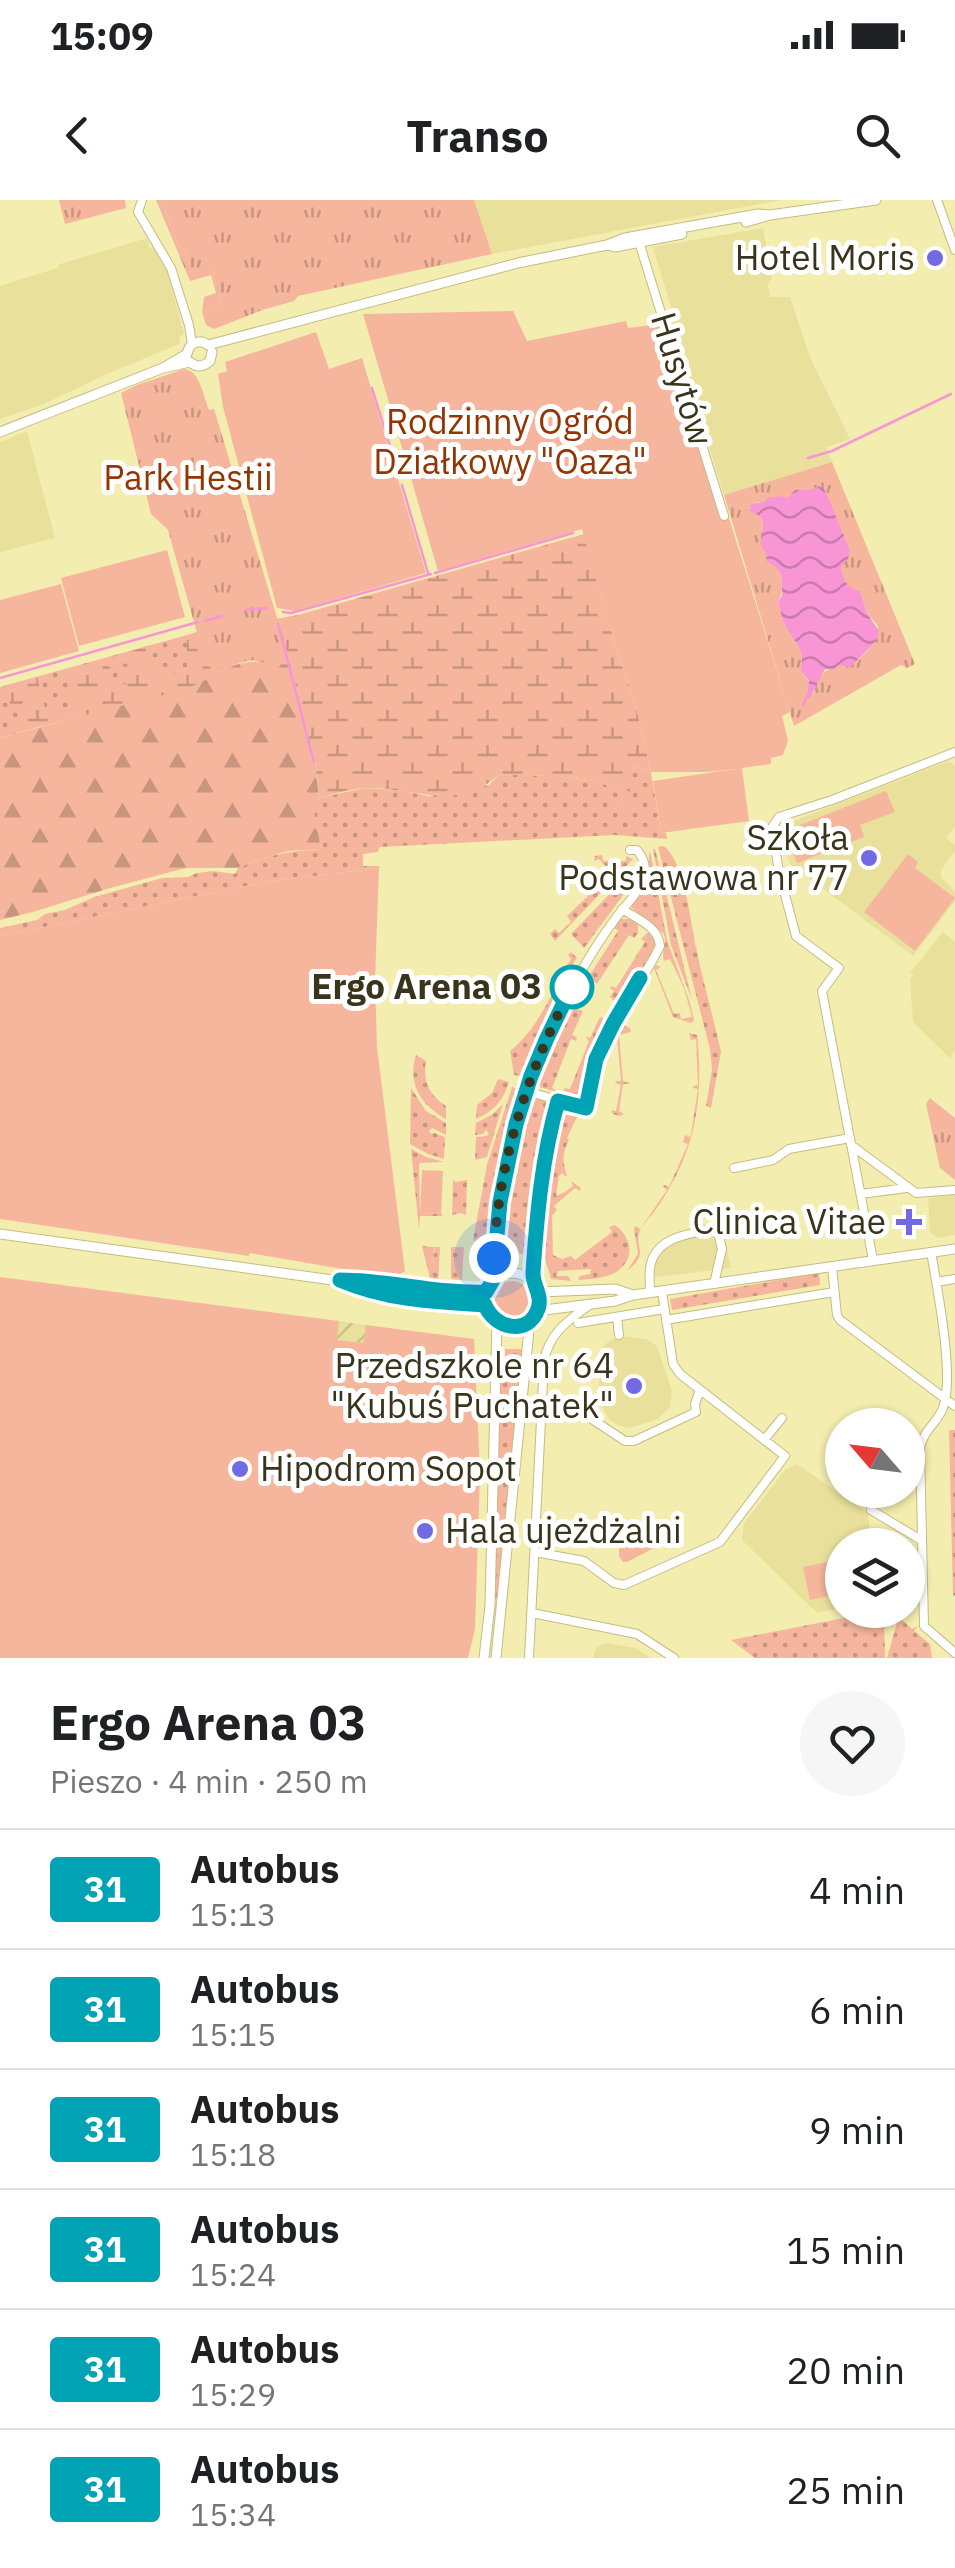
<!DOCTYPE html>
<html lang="pl">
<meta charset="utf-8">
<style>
body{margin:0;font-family:"IBM Plex Sans",sans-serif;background:#f6f6f6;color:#202124;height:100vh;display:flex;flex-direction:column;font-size:38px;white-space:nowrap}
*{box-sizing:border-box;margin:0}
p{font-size:32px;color:#757577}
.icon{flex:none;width:55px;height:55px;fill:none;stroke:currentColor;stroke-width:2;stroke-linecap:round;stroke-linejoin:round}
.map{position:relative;height:1458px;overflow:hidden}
.drawer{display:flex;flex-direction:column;background:#fff;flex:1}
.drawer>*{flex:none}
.badge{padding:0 20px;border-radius:8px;font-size:35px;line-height:65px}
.needle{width:65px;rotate:298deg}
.fabs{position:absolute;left:825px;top:1208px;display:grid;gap:20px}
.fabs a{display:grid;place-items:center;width:100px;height:100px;border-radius:50%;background:#fff;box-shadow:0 2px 8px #0004;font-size:50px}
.you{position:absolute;width:50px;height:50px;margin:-25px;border:8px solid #fff;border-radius:50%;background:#1a73e8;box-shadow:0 0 0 15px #1a73e833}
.map>.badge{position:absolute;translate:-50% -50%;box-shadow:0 0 0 5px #fff}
.round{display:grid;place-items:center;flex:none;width:105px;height:105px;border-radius:52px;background:#f6f6f6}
.headline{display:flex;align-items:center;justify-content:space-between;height:170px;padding:0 50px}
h1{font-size:48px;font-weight:800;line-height:75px}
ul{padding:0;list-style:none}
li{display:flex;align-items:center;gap:30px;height:120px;padding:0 50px;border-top:2px solid #e0e0e0}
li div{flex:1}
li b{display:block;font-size:38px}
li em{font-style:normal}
li .badge{min-width:110px;font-weight:700;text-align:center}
.status{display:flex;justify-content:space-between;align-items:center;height:70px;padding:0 50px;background:#fff;direction:ltr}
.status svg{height:28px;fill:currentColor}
header{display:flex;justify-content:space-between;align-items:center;height:130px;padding:0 50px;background:#fff;font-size:45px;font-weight:800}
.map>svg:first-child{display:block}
</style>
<div class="status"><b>15:09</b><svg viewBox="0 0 49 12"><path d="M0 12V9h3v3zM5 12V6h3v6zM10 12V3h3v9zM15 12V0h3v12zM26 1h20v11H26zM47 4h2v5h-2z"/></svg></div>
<header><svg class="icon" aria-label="back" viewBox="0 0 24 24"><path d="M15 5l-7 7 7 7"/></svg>Transo<svg class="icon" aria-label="search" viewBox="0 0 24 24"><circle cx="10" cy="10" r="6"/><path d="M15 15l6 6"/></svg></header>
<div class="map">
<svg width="955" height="1458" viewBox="0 0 955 1458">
<defs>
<pattern id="industrial-furrows" width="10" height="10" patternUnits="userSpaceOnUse" patternTransform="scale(2.5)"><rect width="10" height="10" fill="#e9e09c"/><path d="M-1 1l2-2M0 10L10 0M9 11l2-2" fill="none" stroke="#c9c186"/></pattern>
<pattern id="grass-dots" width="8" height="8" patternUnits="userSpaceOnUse" patternTransform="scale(2.5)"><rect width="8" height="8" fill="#f6b69d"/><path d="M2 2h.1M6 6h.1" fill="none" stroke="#c8957f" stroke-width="1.8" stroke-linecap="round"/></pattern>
<pattern id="forest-firs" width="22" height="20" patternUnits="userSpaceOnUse" patternTransform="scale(2.5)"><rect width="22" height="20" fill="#f6b69d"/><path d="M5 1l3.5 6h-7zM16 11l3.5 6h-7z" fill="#c8957f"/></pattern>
<pattern id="wetland-marsh" width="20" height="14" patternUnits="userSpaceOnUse" patternTransform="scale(2.5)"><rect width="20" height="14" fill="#f6b69d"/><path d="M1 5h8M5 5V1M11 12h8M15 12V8" fill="none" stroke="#c8957f"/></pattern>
<pattern id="park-tufts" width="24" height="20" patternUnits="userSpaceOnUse" patternTransform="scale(2.5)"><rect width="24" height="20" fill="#f6b69d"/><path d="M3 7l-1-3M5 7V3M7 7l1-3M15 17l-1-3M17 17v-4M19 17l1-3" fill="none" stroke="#c8957f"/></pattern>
<pattern id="water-waves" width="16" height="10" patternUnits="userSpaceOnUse" patternTransform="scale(2.5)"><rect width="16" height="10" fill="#f895d5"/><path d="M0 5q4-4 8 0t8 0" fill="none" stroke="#ca7aac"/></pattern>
</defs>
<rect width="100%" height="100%" fill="#f4edb0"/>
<!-- built -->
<path fill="#e9e09c" d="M 474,0 L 782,0 L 492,54 Z
M 763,28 L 772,78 L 768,85 L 770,97 L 790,97 L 810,157 L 850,239 L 826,247 L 832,262 L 724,295 L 669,119 L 674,117 L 653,47 Z
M 147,38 L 149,48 L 154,47 L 166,67 L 184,134 L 180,136 L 179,144 L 107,174 L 44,204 L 0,219 L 0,86 L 57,68 L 60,64 Z
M 27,231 L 55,338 L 0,352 L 0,242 Z
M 949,561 L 955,566 L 955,626 L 946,638 L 955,645 L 955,651 L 941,670 L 941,677 L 955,692 L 955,701 L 913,756 L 791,665 L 776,633 L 778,627 Z
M 943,732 L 955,742 L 955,851 L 950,858 L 913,822 L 910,779 L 913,775 L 910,773 Z
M 955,995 L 955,1035 L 938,1038 L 930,1032 L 928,998 Z
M 721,1020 L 731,1068 L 655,1077 L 655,1061 L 671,1034 Z
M 622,1136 L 646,1139 L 657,1146 L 672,1191 L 670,1207 L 658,1219 L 630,1228 L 620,1226 L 610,1220 L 604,1211 L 598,1192 L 602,1148 L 610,1140 Z
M 797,1264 L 868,1313 L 871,1345 L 842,1345 L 842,1408 L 817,1413 L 742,1340 L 744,1323 L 785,1270 Z
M 606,1443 L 635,1448 L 651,1458 L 593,1458 L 596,1448 Z"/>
<!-- industrial -->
<path fill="url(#industrial-furrows)" d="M 339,1121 L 366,1125 L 364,1143 L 336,1140 Z"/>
<!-- grass -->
<path fill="url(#grass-dots)" d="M 187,435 L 187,468 L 178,473 L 164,477 L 79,515 L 0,538 L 0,487 Z
M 630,564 L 651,572 L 661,633 L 666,633 L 667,639 L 615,635 L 380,647 L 378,652 L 363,654 L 363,666 L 380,666 L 379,668 L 266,682 L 0,736 L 0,728 L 37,720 L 45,714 L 65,710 L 94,697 L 162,678 L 188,677 L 197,673 L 213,671 L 235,674 L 238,668 C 265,655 291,651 321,649 L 313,612 L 319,598 L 364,588 L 397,590 L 429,596 L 489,585 L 499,574 C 533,577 593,573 620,592 L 624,612 L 630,612 Z
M 663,646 C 684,658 691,723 696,747 C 702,778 711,808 718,839 L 721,852 L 711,908 L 706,906 L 712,870 L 710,849 L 658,647 Z
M 653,649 L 655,649 L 660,668 L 692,800 L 671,745 Z
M 650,650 L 667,740 L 689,800 L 694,820 L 691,823 L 673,817 L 654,768 L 656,765 L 661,767 L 656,770 L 674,814 L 680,813 L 681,819 L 692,817 L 684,788 L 670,759 L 664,761 C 661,752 667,744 664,734 L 632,708 L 631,704 L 646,682 Z
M 602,655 L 603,661 L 626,661 L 626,656 L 633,659 L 555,741 L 550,734 L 555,729 L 559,733 L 571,722 L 567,716 L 612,673 L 599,659 L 594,661 L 595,656 Z
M 626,677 L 631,677 L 632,683 L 584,748 L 571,734 Z
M 621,719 L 631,719 L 638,725 L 638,733 L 634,738 L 629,735 L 597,784 L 589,776 L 618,731 L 613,727 Z
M 647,733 L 651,733 L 656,742 L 655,748 L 619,805 L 610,797 L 614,791 L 610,788 L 611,786 L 616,788 L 645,742 L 641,739 Z
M 571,752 L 577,758 L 558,785 L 524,877 L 514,875 L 510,851 C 540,827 552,791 571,759 L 568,755 Z
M 571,807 L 583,811 L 572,835 L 577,838 L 576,841 L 571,839 L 552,888 L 562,893 L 565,888 L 570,889 L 589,841 L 585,836 L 590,838 L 600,817 L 611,821 L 588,879 L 586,879 L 584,891 L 577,898 L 540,887 L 537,883 L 561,828 L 556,825 L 557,823 L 563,825 Z
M 617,823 L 630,828 L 631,832 L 619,835 L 623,881 L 629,882 L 629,884 L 623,884 L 619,911 L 624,914 L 620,916 L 613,914 L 611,910 L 616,911 L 621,885 L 615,883 L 616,881 L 621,881 L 617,837 L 612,837 Z
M 689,833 L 697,835 C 703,887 698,939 671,985 C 666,994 661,1003 654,1012 C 650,1017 643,1024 640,1030 C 633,1049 651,1052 627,1071 L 638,1054 L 634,1028 L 636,1026 L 640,1029 L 667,990 L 663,987 L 664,985 L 669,987 L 688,944 L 683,942 L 685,935 L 690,937 L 691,934 L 698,889 L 693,888 L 693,886 L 698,885 L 696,839 L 691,840 Z
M 416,855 L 426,861 C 422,881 430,896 446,906 L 446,919 C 421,905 407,884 416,855 Z
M 498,879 L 509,882 C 503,901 494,911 476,919 L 477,905 L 492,893 Z
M 512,887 L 520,890 L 498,970 L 487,1050 L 473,1040 L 487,965 Z
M 411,888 L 426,911 L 446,923 L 446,935 L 432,928 L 429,931 L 431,934 L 434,933 L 445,937 L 444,959 L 428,954 L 410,944 Z
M 539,899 L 549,903 L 552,911 L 537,982 L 530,1054 L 498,1053 L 503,1004 L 514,946 L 525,908 L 533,900 Z
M 503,904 L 487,957 L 475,960 L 476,937 L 486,936 L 489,934 L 486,930 L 483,934 L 475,935 L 476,923 L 493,914 Z
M 569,909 L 579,912 L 580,918 L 577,917 L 567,938 L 569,940 C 562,953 562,962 567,976 L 566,977 L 562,973 L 559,976 L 556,996 L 565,992 L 573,986 L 571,981 L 581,988 L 580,991 L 575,988 L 554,1006 L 557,1010 L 552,1015 L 553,1055 L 562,1059 L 571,1056 L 575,1060 L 612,1032 L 609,1027 L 615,1025 C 635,1040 635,1065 610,1075 C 600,1079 588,1079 578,1080 L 580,1076 L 590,1074 L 591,1069 L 558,1071 L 556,1076 L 568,1076 L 571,1081 L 551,1079 L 544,1055 L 538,1054 C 542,1008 543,959 559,914 Z
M 411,949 L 426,957 L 444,962 L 419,963 L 420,1013 L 442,1014 L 442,1016 L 420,1016 L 419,1030 Z
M 453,980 L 456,982 L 467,980 L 466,1015 L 459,1013 L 452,1015 Z
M 422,1046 L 434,1047 L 433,1065 L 435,1047 L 440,1047 L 438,1084 L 430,1078 Z
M 451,1047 L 464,1047 L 462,1080 L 451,1079 Z
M 819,1073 L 820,1085 L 672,1110 L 670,1099 Z
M 501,1149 L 522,1149 L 497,1398 L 495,1398 Z
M 949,1230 L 955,1230 L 955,1395 L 953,1396 Z
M 880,1411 L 884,1413 L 885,1458 L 755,1458 L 731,1440 Z
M 900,1412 L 904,1414 L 901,1419 L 912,1429 L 918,1426 L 914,1431 L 930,1444 L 932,1458 L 887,1458 Z"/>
<!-- forest -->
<path fill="url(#forest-firs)" d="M 156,0 L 161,0 L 179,47 L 185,50 L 191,72 L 212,69 L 221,102 L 219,107 L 202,112 L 204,97 L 216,93 L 211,75 L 190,81 Z
M 197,432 L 204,458 L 224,470 C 253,455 262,465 291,464 L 315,559 L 319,598 L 314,612 L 321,649 L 288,651 L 254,661 L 238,668 L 186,668 L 110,688 L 33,712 L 0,720 L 0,538 L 128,503 L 158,474 C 168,479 178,474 187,468 L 187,435 Z"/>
<!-- wetland -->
<path fill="url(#wetland-marsh)" d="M 584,334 L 603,405 L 637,511 L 651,572 L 630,564 L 630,613 L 624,613 L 620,592 C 593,573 533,577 499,574 C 459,614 412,586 365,588 C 349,589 334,594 319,598 L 315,559 L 290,464 L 274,465 L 252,460 L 239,463 L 187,489 L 15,533 L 15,524 L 19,513 L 15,506 L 10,504 L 4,486 L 37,477 L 45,508 L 51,513 L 74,505 L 68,478 L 75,467 L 107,458 L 115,485 L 118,486 L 131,482 L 133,474 L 129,463 L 118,465 L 114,456 L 145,447 L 151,470 C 165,477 174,476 187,468 L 187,435 L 298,415 Z"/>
<!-- park -->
<path fill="url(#park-tufts)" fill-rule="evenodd" d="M 59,0 L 125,0 L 126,8 L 65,24 Z
M 161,0 L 474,0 L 492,54 L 298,96 L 294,101 L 262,110 L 214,129 L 206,125 L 202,112 L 219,107 L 221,102 L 212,69 L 191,73 L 185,50 L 179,47 Z
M 184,169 C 200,170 203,196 209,210 L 214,209 L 291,464 C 276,464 267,460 254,460 C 238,460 227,471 211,469 L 204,458 L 168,330 L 151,314 L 121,193 L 137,185 Z
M 832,262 L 915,464 L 907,468 L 901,465 L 794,526 L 724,295 ZM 824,289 L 850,350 L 841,367 C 844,381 846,387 860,391 L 867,413 L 878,426 L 876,441 L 856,463 C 830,466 821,468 813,494 L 807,491 L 809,482 L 800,470 C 807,450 793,441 785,425 C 782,419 781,409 778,401 C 790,381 772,360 765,340 C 762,333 762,324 762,316 L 749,309 L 757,302 L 764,303 L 767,298 L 787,298 L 795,290 Z
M 930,898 L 955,918 L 955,980 L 940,968 L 926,904 Z
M 628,1339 L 653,1339 L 660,1345 L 627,1362 L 623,1362 L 619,1356 L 619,1348 Z"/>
<!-- garden -->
<path fill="#f6b69d" d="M 513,111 L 527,141 L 626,121 L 628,128 L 660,124 L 720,317 L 728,315 L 790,512 L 782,516 L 788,541 L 783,555 L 771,558 L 771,564 L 742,568 L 749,621 L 661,633 L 653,581 L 735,569 L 707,572 L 651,572 L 637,511 L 603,405 L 582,329 L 438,371 L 363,114 Z
M 316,132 L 329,169 L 362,158 L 426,373 L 294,411 L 277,408 L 223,207 L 218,174 L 227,171 L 225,162 Z
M 167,350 L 185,417 L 79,446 L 61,378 Z
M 61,384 L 79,451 L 0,473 L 0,400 Z
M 886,591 L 895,612 L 860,625 L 864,637 L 797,663 L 785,631 Z
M 908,654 L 918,662 L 915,668 L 955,698 L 915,751 L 864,712 Z
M 379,668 L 375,779 L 377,847 L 405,1071 L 394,1078 L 250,1053 L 249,1056 L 0,1019 L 0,736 L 266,682 Z
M 422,970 L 443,971 L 441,1014 L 420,1013 Z
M 0,1077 L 339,1121 L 337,1140 L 363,1143 L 366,1125 L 474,1139 L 480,1273 L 475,1429 L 468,1458 L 0,1458 Z
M493 1100a19 19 0 1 1 38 0a19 19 0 1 1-38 0Z
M 842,1359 L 842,1393 L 810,1400 L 803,1367 Z"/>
<!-- water -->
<path fill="url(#water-waves)" d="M 818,286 L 824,289 L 828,297 L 850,350 L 848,359 L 841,367 C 844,381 846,387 860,391 L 867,413 L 879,431 L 876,441 L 851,467 L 839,465 L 834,469 L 825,469 L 810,498 L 806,498 L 809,481 L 800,470 C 807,450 793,441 785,425 C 782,419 780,408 778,401 L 782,396 C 782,378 783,369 766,361 L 767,355 L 760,344 L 763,336 L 762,317 L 748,310 L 751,308 L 751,304 L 764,302 L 767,298 L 780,296 L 787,298 L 795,290 L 814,289 Z"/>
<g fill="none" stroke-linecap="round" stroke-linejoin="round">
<!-- stream -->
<path stroke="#f895d5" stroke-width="2.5" d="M 372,188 L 400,278
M 808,258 L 832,251 L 951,194
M 402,285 L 428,373
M 435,373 L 573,333
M 246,410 L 266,408
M 283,412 L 291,413 L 431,374
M 205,421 L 222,416
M 278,424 L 314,562
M 0,478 L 198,422
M 803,506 L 806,498"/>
<!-- minor casing -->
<g stroke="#c4bc82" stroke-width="10">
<path id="minor" d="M 142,0 L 138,12 L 171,68 L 189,125 L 192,144
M 937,0 L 955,50
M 639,42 L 724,316
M 526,891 L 586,908 C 591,893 590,877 595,862 C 610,819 641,786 660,746 C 658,726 637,719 622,709
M 851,945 L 916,993 L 955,990
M 734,968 L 773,960 L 789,949 L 850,938
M 861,994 L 906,988
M 931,1052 C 937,1087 955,1177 943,1208 C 937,1223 923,1231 920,1248 L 924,1426 L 955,1453
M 873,1060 L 822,791 L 839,768 L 796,736 L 779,672 L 772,627 L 779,617 L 832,600 L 955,552
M 832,1067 L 837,1115 L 840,1120 L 955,1206
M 493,1080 C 492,1060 495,1039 498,1019 C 509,932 536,849 580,773 C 590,756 601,738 613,722 C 622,708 639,694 643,678 C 647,667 644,659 637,650 L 630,650
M 533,1082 L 541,980 L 557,901
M 936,1082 L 955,1079
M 650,1093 C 650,1085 649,1076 650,1068 C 655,1035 692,1034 717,1028 L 722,1049 L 714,1084
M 617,1117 L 619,1135
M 666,1120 L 834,1092
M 578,1123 L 664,1109
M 541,1208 L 584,1214 L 625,1241 L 634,1241 L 696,1212 L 695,1204 L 700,1190
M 764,1240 L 782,1218
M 871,1310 L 921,1340
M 535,1352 L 584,1361 L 614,1383 L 624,1385 L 720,1342 L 785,1256 L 680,1174 L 673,1164 L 662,1092
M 532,1413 L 637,1434 L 674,1458
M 529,1458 L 544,1161 C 549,1134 567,1121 588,1106"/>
</g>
<!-- tertiary casing -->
<g stroke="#c4bc82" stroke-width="11">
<path id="tertiary" d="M 746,22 L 770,15 L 876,0
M 607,45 L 615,47 L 682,34
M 163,168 L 187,154 C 189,143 199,138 208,145 L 518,63 L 607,45 L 625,38 L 758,14 L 770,15
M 0,232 L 163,168 L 190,162 C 197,168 203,167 210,161 L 212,152
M 0,1034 L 340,1081 C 389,1079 435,1094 486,1092
M485 1100a27 27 0 1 1 54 0a27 27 0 1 1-54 0Z
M 347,1084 C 391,1101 439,1102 485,1105
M 538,1092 L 615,1089 L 633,1095
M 537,1111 L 615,1101 L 633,1095 L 955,1049
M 484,1458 L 490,1405 L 497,1122
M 496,1458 L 530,1120"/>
</g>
<!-- minor -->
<use href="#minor" stroke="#fff" stroke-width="8"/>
<!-- tertiary -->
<use href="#tertiary" stroke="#fff" stroke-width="9"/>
</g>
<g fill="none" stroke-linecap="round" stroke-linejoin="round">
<!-- line casing -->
<g stroke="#fff" stroke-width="22">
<path id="line" d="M 572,786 L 547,838 L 531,876 L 516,924 L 500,1002 L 493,1080 L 486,1092 C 437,1094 389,1080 340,1080 C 387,1100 435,1102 485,1105 C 494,1128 528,1137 538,1109 C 543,1095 532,1085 533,1072 C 537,1014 542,957 558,901 L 586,908 L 596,859 L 613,824 L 640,778"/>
</g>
<!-- line -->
<use href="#line" stroke="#00a3b4" stroke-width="15"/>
<!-- walk -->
<path stroke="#38351c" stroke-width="10" stroke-dasharray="0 18" d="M 494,1058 C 497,964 529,868 572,787"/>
</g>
<!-- markers -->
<g fill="#716ae4" stroke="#fff" stroke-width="4">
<circle cx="935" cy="58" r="10"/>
<circle cx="869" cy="658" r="10"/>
<path d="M904 1007h10v10h10v10h-10v10h-10v-10h-10v-10h10z"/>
<circle cx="634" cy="1186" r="10"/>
<circle cx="240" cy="1269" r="10"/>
<circle cx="425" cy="1331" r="10"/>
</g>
<circle fill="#fff" stroke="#00a3b4" stroke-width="5" cx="572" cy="787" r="20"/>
<g text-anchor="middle" stroke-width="10" stroke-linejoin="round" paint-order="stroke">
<!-- poi labels -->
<g font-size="35" fill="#38351c" stroke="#fff" text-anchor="end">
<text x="915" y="70">Hotel Moris</text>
<text x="849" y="650">Szkoła<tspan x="849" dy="40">Podstawowa nr 77</tspan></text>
<text x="886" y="1034">Clinica Vitae</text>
<text x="614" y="1178">Przedszkole nr 64<tspan x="614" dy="40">"Kubuś Puchatek"</tspan></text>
<text x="260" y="1281" text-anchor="start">Hipodrom Sopot</text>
<text x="445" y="1343" text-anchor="start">Hala ujeżdżalni</text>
</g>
<!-- street labels -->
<g font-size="35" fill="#38351c" stroke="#fff">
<text transform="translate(682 179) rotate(73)" y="12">Husytów</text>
</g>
<!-- park labels -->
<g font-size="35" fill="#933503" stroke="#fff">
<text x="510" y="234">Rodzinny Ogród<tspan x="510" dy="40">Działkowy "Oaza"</tspan></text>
<text x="188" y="290">Park Hestii</text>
</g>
<!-- stop labels -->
<g font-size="35" font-weight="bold" fill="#38351c" stroke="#fff" text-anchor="end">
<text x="542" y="799">Ergo Arena 03</text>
</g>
</g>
</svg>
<div class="fabs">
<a><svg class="needle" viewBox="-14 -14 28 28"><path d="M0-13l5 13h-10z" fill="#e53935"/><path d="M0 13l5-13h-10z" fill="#757577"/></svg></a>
<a><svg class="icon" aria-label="layers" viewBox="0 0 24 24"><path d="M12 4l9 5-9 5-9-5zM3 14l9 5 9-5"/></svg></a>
</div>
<div class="you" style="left:494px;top:1058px"></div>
</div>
<section class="drawer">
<div class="headline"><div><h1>Ergo Arena 03</h1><p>Pieszo · 4 min · 250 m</p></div><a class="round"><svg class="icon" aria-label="heart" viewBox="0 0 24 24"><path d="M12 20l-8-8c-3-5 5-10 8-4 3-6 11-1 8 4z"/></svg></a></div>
<ul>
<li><span class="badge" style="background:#00a3b4;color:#fff">31</span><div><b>Autobus</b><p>15:13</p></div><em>4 min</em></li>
<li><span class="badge" style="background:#00a3b4;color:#fff">31</span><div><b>Autobus</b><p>15:15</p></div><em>6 min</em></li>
<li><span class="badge" style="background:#00a3b4;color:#fff">31</span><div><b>Autobus</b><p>15:18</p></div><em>9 min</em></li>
<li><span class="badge" style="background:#00a3b4;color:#fff">31</span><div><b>Autobus</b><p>15:24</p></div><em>15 min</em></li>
<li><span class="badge" style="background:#00a3b4;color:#fff">31</span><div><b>Autobus</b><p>15:29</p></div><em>20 min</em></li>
<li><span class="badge" style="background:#00a3b4;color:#fff">31</span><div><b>Autobus</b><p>15:34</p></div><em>25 min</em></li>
</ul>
</section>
